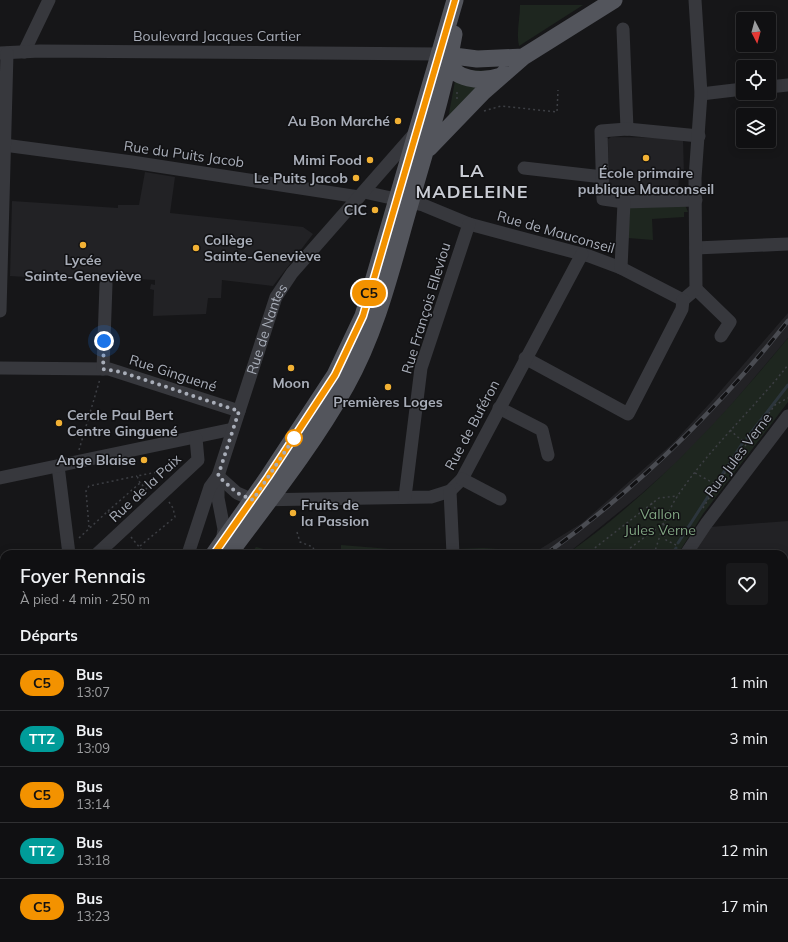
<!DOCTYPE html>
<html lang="fr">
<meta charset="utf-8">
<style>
body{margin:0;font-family:Mulish,sans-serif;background:#19191b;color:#f1f3f6;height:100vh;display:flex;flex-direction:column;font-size:15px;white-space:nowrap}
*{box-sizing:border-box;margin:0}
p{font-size:13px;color:#9c9d9f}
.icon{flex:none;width:22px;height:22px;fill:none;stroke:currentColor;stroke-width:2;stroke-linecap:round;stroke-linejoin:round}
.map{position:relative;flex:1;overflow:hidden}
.sheet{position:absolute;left:0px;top:550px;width:788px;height:392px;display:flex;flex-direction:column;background:#101012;border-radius:12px 12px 0 0;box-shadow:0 2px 10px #0003,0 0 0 1px #303032}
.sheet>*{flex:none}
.badge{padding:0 8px;border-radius:13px;font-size:14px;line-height:26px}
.needle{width:26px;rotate:174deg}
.tools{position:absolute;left:736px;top:12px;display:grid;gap:8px}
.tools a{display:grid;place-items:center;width:40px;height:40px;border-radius:4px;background:#101012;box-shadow:0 2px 10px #0003,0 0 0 1px #303032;font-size:20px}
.you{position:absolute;width:20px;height:20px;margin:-10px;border:3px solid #fff;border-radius:50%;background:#1a73e8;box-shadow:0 0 0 6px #1a73e833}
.map>.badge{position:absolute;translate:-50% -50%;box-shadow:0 0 0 2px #fff}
h2{padding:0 20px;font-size:15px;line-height:36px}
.round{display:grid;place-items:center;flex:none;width:42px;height:42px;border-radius:4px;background:#19191b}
.summary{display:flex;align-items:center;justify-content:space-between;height:68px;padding:0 20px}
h1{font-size:19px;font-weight:600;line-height:30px}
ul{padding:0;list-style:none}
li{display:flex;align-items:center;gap:12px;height:56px;padding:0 20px;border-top:1px solid #303032}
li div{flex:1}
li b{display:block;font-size:15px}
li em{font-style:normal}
li .badge{min-width:44px;font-weight:700;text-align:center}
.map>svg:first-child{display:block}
</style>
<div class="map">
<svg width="788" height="942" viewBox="0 0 788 942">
<rect width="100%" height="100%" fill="#161618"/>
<!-- built -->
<path fill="#222225" d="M 611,137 L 683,138 L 684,177 L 679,177 L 678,193 L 644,194 L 644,196 L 643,194 L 609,195 L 608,139 Z
M 145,172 L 175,177 L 170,213 L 303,227 L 313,234 L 273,286 L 222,280 L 221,298 L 208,298 L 206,314 L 153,316 L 154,290 L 150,289 L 151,284 L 155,285 L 155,280 L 140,279 L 140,282 L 134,282 L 134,279 L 104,277 L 104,282 L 10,276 L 12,201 L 118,208 L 118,205 L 139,205 Z
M 788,313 L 788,338 L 722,416 L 683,457 L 640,495 L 567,554 L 532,554 L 582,523 L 672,444 L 711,402 Z
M 788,521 L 788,609 L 784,609 L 784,554 L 693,554 L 710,527 Z
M 4,730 L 4,805 L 0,807 L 0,732 Z"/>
<!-- green -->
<path fill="#1e261f" d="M 520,5 L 583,5 L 519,46 C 516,33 520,19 520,5 Z
M 457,70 L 500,71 L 447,124 Z
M 685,205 L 688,212 L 684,212 L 684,217 L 652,219 L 653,240 L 628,238 L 630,206 Z
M 788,338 L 788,402 L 703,514 L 678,554 L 567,554 C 652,494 722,418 788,338 Z
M 341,545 L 402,550 L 448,549 L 449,554 L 251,554 L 256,547 L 283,554 L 341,552 Z
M 483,548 L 527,551 L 523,554 L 458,554 L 458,549 Z
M 784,751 L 788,751 L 788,800 L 784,800 Z
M 784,919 L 788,921 L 788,942 L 752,942 L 753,938 L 784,938 Z
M 546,938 L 606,938 L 604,942 L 545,942 Z"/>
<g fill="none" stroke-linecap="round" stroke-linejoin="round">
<!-- stream -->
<path stroke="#2c353c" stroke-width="3" d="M 747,438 L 788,385
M 678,543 L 742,444
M 343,554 L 363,554
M 384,554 L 432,554
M 672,554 L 676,548"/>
<!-- path -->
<path stroke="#3d3f44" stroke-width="1.5" stroke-dasharray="2 3" stroke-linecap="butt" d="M 457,99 L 457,89
M 484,111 L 501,106 L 557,112 L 558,90
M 730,430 L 740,439 L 754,443
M 79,450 L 100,379
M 695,473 L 717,485
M 140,483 L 137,476 L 173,469
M 651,503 L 665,520
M 703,508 L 720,480 L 775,405 L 788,398
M 108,511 L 140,483 L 149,491
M 89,527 L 86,491 L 89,486 L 137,476
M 662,530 L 666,540 L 678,546
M 297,532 L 300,542 L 313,547 L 315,554
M 131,537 L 145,554
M 79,538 L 108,511 L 116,521
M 140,546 L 175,517 L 173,508 L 169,502
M 587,554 L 659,498 L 678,496
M 622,554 L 664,523
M 654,554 C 660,536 665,517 675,500 C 707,450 752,411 788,365"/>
<!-- minor -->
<g stroke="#37383d" stroke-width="13">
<path d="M 623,29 L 627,129"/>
<path d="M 24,52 L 49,0"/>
<path d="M 0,53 L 40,51 L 439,54"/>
<path d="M 769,87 L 788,85"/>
<path d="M 701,94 L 743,89"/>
<path d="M 4,145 L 132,162 L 359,197"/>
<path d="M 524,168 L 603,177"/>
<path d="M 364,192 L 423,205 L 469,224 L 589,256 L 621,268 L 683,300"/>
<path d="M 624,202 L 696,200"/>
<path d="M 696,248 L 788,244"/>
<path d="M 621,268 L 624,202 L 603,199 L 601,131 L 627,129 L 699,136"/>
<path d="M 696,289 L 730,322 L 721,336"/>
<path d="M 683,300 L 696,289 L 695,178 L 701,94 L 695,0"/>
<path d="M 0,311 L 7,53"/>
<path d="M 525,358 L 628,414 L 682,309 L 683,300"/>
<path d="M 0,368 L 109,369 L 239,411"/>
<path d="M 103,369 L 106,284"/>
<path d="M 499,408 L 542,430 L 548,455"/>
<path d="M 58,466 L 69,554"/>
<path d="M 218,476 L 237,493 L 253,500 L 431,497 L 450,491 L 462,479 L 582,254"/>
<path d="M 218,476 L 218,498 L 224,529 L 222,542"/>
<path d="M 0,478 L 233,429"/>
<path d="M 462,479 L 500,499"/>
<path d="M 450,491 L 453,554"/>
<path d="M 405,497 L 421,368 L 469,224"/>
<path d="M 97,554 L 198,460 L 196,438"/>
<path id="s1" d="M 188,554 L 210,487 L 218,476 L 276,297 L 292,273 L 415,133"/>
<path d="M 686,554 L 706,524 L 788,416"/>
<path d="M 0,620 L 4,621"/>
<path d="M 784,639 L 788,639"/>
<path d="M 0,713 L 4,707"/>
<path d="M 784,740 L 788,740"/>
<path d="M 0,835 L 4,841"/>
<path d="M 0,857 L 4,851"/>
<path d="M 784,905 L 788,907"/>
<path d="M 115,938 L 115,942"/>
<path d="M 334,938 L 334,942"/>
<path d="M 371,938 L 372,942"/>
<path d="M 435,938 L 436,942"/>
<path d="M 727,938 L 737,942"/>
<path d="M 461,942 L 482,940"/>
<path d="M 523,942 L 524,938"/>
<path d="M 614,942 L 615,938"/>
<path d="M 628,942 L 629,938"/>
</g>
<!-- major -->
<path stroke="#53555c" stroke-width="17" d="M 439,54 L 477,59 L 523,57 L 614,0
M 443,59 C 455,80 480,83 501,76
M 429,148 L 483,92 L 523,57
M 214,554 L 268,477 L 335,375 L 363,316 L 455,0
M 229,554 C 270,499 313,445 346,386 C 378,329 392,266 410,204 C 426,147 444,92 454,34
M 0,821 L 4,820
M 69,938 L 70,942"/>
<!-- rail casing -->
<g stroke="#4a4c52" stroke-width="4.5">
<path id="rail" d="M 546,554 C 638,488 718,409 788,321
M 784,618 L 788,618
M 0,784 L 4,783
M 0,801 L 4,800"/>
</g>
<!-- rail -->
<use href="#rail" stroke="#111113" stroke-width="3" stroke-dasharray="9" stroke-linecap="butt"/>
</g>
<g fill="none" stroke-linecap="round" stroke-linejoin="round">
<!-- line casing -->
<g stroke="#fff" stroke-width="9">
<path id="line" d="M 214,554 L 268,477 L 335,375 L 363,316 L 455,0"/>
</g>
<!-- line -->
<use href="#line" stroke="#f39200" stroke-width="6"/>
<!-- walk -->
<path stroke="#a8adb8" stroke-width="4" stroke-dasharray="0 7.2" d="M 104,341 L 103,369 L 121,372 L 239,411 L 218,476 L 237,493 L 253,500 L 294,438"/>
</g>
<!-- markers -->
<g fill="#f2b134" stroke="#111113" stroke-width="1.5">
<circle cx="398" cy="121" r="4"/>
<circle cx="646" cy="158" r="4"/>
<circle cx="370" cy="160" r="4"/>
<circle cx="356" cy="178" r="4"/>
<circle cx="375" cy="210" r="4"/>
<circle cx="83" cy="245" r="4"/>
<circle cx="196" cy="248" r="4"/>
<circle cx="291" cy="368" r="4"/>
<circle cx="388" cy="387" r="4"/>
<circle cx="59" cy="423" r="4"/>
<circle cx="144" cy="460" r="4"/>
<circle cx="293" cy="513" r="4"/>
</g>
<circle fill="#fff" stroke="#f39200" stroke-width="2" cx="294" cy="438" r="8"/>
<g text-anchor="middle" stroke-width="3" stroke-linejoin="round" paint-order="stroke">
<!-- street labels -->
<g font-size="14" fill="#a8adb8" stroke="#111113">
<text x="217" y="41">Boulevard Jacques Cartier</text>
<text transform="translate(184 154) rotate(8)" y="5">Rue du Puits Jacob</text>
<text transform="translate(556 232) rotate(16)" y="5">Rue de Mauconseil</text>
<text transform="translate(426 308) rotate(-73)" y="5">Rue François Elleviou</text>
<text dy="5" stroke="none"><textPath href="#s1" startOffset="239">Rue de Nantes</textPath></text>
<text transform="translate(173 373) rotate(18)" y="5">Rue Ginguené</text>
<text transform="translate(472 425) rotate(-62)" y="5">Rue de Buféron</text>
<text transform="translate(738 455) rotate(-53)" y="5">Rue Jules Verne</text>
<text transform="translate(145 488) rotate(-43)" y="5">Rue de la Paix</text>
</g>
<!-- poi labels -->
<g font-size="14" font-weight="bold" fill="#a8adb8" stroke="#111113" text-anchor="end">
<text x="390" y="126">Au Bon Marché</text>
<text x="362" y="165">Mimi Food</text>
<text x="646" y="178" text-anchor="middle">École primaire<tspan x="646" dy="16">publique Mauconseil</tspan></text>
<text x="348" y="183">Le Puits Jacob</text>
<text x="367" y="215">CIC</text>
<text x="204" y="245" text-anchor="start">Collège<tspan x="204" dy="16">Sainte-Geneviève</tspan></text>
<text x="83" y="265" text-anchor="middle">Lycée<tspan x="83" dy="16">Sainte-Geneviève</tspan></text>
<text x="291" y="388" text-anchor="middle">Moon</text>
<text x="388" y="407" text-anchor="middle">Premières Loges</text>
<text x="67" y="420" text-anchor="start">Cercle Paul Bert<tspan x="67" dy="16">Centre Ginguené</tspan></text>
<text x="136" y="465">Ange Blaise</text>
<text x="301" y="510" text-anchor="start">Fruits de<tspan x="301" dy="16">la Passion</tspan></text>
</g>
<!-- park labels -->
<g font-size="14" fill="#7fa381" stroke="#111113">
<text x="660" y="519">Vallon<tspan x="660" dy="16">Jules Verne</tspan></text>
</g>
<!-- district labels -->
<g font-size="18" font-weight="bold" letter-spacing="1" fill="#c9ccd4" stroke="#111113">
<text x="472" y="177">LA<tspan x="472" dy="21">MADELEINE</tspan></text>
</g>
</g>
</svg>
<div class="tools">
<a><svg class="needle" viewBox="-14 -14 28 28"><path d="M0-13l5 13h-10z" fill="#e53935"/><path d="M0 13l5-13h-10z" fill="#9c9d9f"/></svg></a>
<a><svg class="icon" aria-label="locate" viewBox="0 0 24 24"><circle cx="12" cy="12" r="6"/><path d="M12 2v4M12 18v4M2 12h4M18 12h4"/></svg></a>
<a><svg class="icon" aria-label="layers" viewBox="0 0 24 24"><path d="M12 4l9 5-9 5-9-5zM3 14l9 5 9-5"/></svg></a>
</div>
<div class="you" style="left:104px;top:341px"></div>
<b class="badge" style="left:369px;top:293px;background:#f39200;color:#111">C5</b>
<section class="sheet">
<div class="summary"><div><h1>Foyer Rennais</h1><p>À pied · 4 min · 250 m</p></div><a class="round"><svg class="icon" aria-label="heart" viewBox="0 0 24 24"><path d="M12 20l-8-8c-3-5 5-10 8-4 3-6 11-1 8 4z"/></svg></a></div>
<h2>Départs</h2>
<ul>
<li><span class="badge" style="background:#f39200;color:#111">C5</span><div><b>Bus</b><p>13:07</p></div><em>1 min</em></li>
<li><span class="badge" style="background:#009c99;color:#fff">TTZ</span><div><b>Bus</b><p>13:09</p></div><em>3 min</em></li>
<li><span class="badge" style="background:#f39200;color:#111">C5</span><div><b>Bus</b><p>13:14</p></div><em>8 min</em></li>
<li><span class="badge" style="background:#009c99;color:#fff">TTZ</span><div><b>Bus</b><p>13:18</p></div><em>12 min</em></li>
<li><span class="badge" style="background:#f39200;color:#111">C5</span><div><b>Bus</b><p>13:23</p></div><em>17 min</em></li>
</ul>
</section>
</div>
